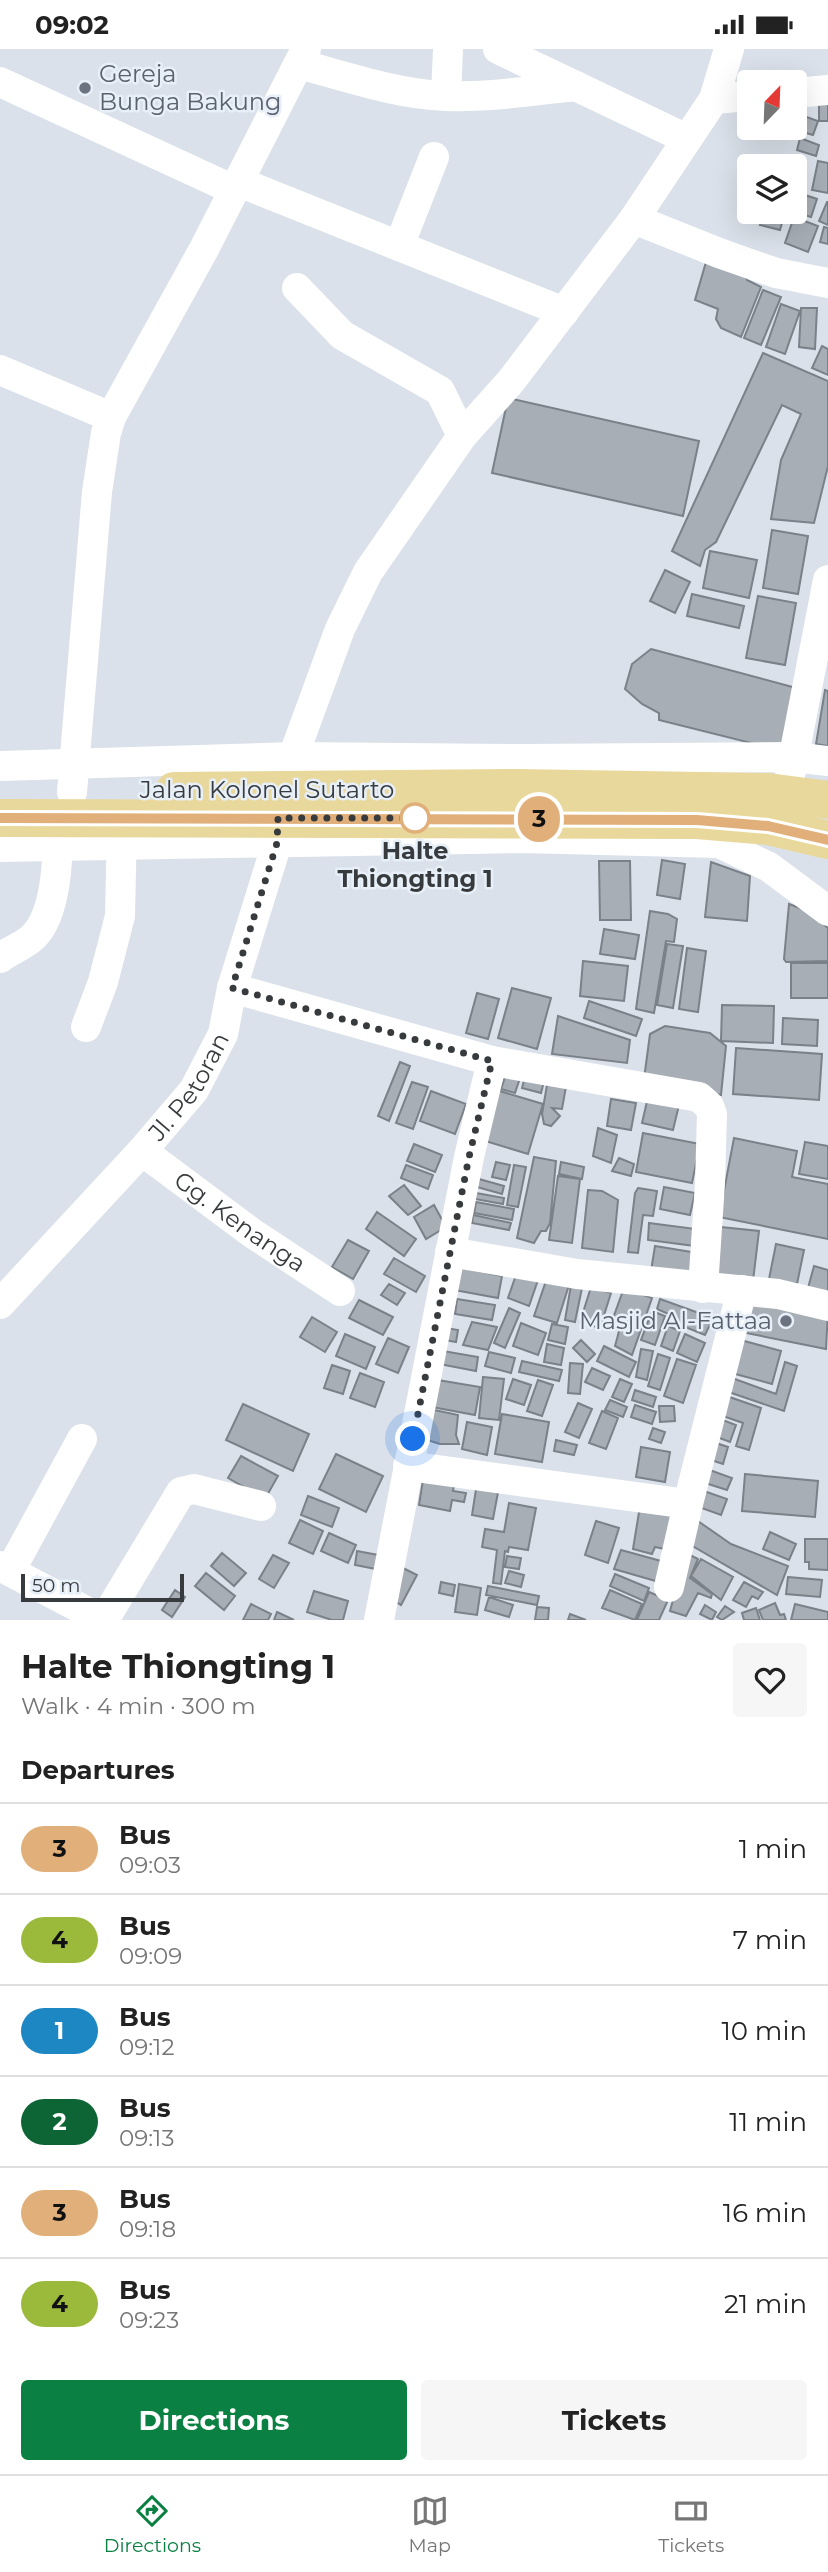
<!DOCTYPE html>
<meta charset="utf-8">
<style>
body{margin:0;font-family:Montserrat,sans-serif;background:#f6f6f6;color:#222;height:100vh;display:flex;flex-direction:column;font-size:26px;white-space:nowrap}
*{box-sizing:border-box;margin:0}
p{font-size:23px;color:#767676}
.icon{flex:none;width:38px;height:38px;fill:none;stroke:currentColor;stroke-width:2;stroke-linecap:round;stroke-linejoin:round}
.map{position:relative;height:1571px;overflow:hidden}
.sheet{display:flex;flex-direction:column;background:#fff;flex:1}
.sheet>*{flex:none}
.badge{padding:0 14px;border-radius:23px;font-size:24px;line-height:46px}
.needle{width:46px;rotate:23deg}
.tools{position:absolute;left:737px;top:21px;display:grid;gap:14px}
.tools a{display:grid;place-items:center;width:70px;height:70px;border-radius:7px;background:#fff;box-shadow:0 7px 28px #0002;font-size:35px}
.scale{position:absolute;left:21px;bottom:18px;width:163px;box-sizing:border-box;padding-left:7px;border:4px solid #383b3e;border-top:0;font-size:19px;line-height:24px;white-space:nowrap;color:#383b3e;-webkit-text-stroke:5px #e7eff8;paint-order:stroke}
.you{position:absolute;width:35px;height:35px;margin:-18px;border:5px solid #fff;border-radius:50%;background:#1a73e8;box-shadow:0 0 0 10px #1a73e833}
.map>.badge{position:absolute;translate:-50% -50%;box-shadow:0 0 0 4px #fff}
h2{padding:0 21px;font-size:26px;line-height:63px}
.round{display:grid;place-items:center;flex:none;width:74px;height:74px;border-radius:7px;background:#f6f6f6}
.overview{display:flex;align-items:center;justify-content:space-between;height:119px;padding:0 21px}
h1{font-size:33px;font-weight:700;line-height:52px}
.action{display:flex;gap:14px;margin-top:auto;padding:14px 21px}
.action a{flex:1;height:80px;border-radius:7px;background:#0b8043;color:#fff;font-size:28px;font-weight:700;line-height:80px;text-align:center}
.action a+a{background:#f6f6f6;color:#222}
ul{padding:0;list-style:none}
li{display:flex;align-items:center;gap:21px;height:91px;padding:0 21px;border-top:2px solid #e0e0e0}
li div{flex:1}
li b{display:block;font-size:26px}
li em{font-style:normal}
li .badge{min-width:77px;font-weight:700;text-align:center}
.status{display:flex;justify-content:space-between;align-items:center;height:49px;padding:0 35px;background:#fff;direction:ltr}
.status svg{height:19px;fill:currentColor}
.tab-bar{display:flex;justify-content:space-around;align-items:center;height:98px;border-top:2px solid #e0e0e0;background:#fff;font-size:19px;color:#767676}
.tab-bar a{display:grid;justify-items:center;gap:4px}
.tab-bar .active{color:#0b8043}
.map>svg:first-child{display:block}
</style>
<div class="status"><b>09:02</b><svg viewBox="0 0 49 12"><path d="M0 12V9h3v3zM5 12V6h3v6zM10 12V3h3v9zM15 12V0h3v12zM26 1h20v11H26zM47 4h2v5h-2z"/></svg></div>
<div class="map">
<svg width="828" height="1571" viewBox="0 0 828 1571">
<rect width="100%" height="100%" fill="#dae1ea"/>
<!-- building -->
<path fill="#a7aeb6" stroke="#7a8188" stroke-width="2" d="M 819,45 L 828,45 L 828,72 L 819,72 Z
M 801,66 L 818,72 L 813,86 L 796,81 Z
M 800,89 L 819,96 L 816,107 L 797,101 Z
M 818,112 L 828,114 L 828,144 L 812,141 Z
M 799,144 L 817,150 L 811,168 L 794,163 Z
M 827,153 L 828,153 L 828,176 L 819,172 Z
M 764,163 L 785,163 L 780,181 L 760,176 Z
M 794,168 L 818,177 L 808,203 L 785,194 Z
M 824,178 L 828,179 L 828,195 L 820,193 Z
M 706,213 L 745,223 L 747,231 L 761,238 L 741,288 L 721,279 L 716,270 L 718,260 L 695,251 Z
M 763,241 L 781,248 L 761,296 L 744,289 Z
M 781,255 L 800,262 L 785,305 L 766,298 Z
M 801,259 L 817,259 L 815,300 L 799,298 Z
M 822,297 L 828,300 L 828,326 L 812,319 Z
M 763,304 L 828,332 L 828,417 L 814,474 L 771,470 L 781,411 L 801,365 L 782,356 L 716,493 L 705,501 L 700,517 L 672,502 Z
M 508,349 L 699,392 L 683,467 L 492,424 Z
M 772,481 L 808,487 L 798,545 L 763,539 Z
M 710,502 L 757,511 L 749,549 L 703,539 Z
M 665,521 L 690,533 L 675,564 L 650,552 Z
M 692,545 L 744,557 L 739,579 L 687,567 Z
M 758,547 L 796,554 L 785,616 L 746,609 Z
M 651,600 L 800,640 L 783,702 L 659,671 L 659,664 L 642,655 L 625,640 L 632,615 Z
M 825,641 L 828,642 L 828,697 L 816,695 Z
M 662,811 L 685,815 L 680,850 L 657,846 Z
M 599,812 L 630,812 L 631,871 L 600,871 Z
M 711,813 L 750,827 L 747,872 L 705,868 Z
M 789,855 L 805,861 L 828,879 L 828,912 L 786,913 L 784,910 Z
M 650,862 L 668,865 L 677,870 L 674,893 L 666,892 L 654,964 L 636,960 Z
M 604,880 L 639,886 L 635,910 L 600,905 Z
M 667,895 L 683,897 L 673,959 L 657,956 Z
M 687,899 L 706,902 L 698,963 L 679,960 Z
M 583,912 L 628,917 L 624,952 L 580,947 Z
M 791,914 L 828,914 L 828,949 L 791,949 Z
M 512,939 L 551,949 L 537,1000 L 498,989 Z
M 477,944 L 499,950 L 488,990 L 466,984 Z
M 589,952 L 642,970 L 636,987 L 584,969 Z
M 722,956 L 774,957 L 773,994 L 721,992 Z
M 558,967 L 630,991 L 627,1014 L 552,1005 Z
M 783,969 L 818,971 L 817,997 L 782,995 Z
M 665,977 L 710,984 L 726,997 L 721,1046 L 644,1030 L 650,985 Z
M 736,999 L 822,1005 L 819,1051 L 733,1045 Z
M 400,1013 L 410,1017 L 389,1072 L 378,1067 Z
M 527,1020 L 546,1025 L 541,1044 L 522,1039 Z
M 507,1022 L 521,1026 L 515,1044 L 501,1040 Z
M 548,1030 L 567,1032 L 562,1060 L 552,1059 L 560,1067 L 551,1077 L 544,1075 L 542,1065 Z
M 412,1033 L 428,1038 L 413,1080 L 396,1074 Z
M 493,1040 L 543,1055 L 528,1105 L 479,1090 Z
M 431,1042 L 466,1055 L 455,1085 L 420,1072 Z
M 648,1048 L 679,1056 L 673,1081 L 642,1074 Z
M 611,1050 L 636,1054 L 631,1081 L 607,1077 Z
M 598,1079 L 617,1086 L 611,1114 L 593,1107 Z
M 643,1084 L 700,1095 L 692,1134 L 636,1123 Z
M 734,1089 L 797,1102 L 792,1128 L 828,1135 L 828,1190 L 719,1168 Z
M 805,1093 L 828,1097 L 828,1130 L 799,1125 Z
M 414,1095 L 442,1106 L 435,1123 L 407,1112 Z
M 534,1108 L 556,1112 L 550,1174 L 546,1182 L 541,1182 L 534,1194 L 517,1189 Z
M 619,1109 L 634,1115 L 631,1127 L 612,1122 Z
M 496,1113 L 510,1116 L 506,1131 L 492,1128 Z
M 561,1113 L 584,1118 L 582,1130 L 559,1125 Z
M 406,1116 L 433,1126 L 428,1140 L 401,1129 Z
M 514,1116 L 526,1118 L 518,1158 L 507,1156 Z
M 558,1127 L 580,1130 L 572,1194 L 549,1191 Z
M 479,1130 L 504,1137 L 502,1145 L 477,1138 Z
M 404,1136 L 421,1157 L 408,1166 L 389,1147 Z
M 664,1138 L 695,1144 L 690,1166 L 660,1160 Z
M 638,1139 L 657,1142 L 653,1167 L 643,1166 L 638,1204 L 628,1203 L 635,1144 Z
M 588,1141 L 602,1142 L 618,1151 L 613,1203 L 582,1199 Z
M 476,1144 L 504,1149 L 503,1155 L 475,1150 Z
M 476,1153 L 514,1160 L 512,1171 L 474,1164 Z
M 434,1156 L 446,1178 L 426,1190 L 414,1168 Z
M 377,1163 L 416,1190 L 404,1207 L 366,1180 Z
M 473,1166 L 511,1174 L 509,1181 L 472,1174 Z
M 649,1174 L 696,1180 L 695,1197 L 648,1191 Z
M 721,1178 L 759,1182 L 753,1232 L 715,1227 Z
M 348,1191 L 369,1202 L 353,1230 L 332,1218 Z
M 776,1195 L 804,1201 L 797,1235 L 769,1230 Z
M 655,1197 L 698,1204 L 694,1229 L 651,1222 Z
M 394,1209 L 425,1227 L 416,1243 L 384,1225 Z
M 814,1217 L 828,1221 L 828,1245 L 808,1239 Z
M 458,1218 L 502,1227 L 498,1249 L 454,1241 Z
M 517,1223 L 538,1231 L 529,1257 L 508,1249 Z
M 548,1226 L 570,1233 L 557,1274 L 534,1267 Z
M 389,1235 L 405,1244 L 397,1256 L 381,1246 Z
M 571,1236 L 582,1239 L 575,1273 L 565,1271 Z
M 591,1238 L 611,1244 L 600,1279 L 580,1273 Z
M 624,1239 L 652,1249 L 632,1306 L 615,1297 L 621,1275 L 612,1272 Z
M 749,1245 L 828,1261 L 826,1300 L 741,1283 Z
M 457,1250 L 495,1256 L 492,1271 L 455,1265 Z
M 660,1250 L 713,1269 L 705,1286 L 675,1274 L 673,1267 L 657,1260 Z
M 359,1251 L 393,1268 L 383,1286 L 349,1269 Z
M 509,1259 L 520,1264 L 505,1299 L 494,1294 Z
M 652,1262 L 665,1267 L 655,1296 L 641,1291 Z
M 312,1268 L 337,1283 L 325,1303 L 300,1288 Z
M 472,1273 L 497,1278 L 488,1301 L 463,1296 Z
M 521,1274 L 546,1284 L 538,1306 L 513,1297 Z
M 552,1275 L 568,1278 L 565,1295 L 548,1291 Z
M 668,1277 L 680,1282 L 673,1302 L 661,1297 Z
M 440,1278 L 458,1281 L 456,1293 L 439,1290 Z
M 345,1285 L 375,1298 L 366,1320 L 336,1307 Z
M 685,1285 L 705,1294 L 697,1313 L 677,1304 Z
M 388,1289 L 409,1298 L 398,1324 L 376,1315 Z
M 737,1290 L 781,1302 L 772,1335 L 728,1323 Z
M 581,1291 L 595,1305 L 587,1313 L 573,1299 Z
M 547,1295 L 564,1299 L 561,1316 L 544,1313 Z
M 604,1297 L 636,1313 L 629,1328 L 597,1312 Z
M 641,1300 L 653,1302 L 647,1331 L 636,1328 Z
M 437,1301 L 478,1308 L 476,1322 L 434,1314 Z
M 489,1303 L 515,1309 L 511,1324 L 485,1317 Z
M 658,1305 L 670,1309 L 660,1341 L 648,1337 Z
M 677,1310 L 696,1316 L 683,1354 L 664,1347 Z
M 522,1312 L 562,1321 L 559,1332 L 519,1323 Z
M 785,1313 L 797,1317 L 784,1362 L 720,1340 L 724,1326 L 776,1345 Z
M 570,1314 L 583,1315 L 580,1345 L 568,1344 Z
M 332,1316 L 350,1322 L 343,1345 L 324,1339 Z
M 592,1319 L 610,1327 L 603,1341 L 585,1333 Z
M 360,1324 L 384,1333 L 375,1358 L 350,1349 Z
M 483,1328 L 504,1330 L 499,1371 L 479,1369 Z
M 426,1329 L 480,1338 L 475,1366 L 421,1356 Z
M 513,1330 L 531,1336 L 524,1356 L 506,1350 Z
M 620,1330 L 632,1335 L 624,1353 L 612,1348 Z
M 538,1331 L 553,1336 L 542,1367 L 527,1362 Z
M 635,1341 L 656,1348 L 653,1358 L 632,1351 Z
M 718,1344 L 761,1359 L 749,1401 L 736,1397 L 743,1374 L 711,1363 Z
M 610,1351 L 627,1358 L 623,1368 L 605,1361 Z
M 578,1354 L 592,1360 L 579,1389 L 565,1383 Z
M 243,1355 L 309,1385 L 293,1422 L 226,1391 Z
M 635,1356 L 656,1363 L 652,1375 L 631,1368 Z
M 659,1357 L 674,1357 L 675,1372 L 660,1373 Z
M 425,1359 L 458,1366 L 456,1386 L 459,1395 L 440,1395 L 421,1389 Z
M 602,1362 L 618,1369 L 606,1400 L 589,1394 Z
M 502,1365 L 549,1373 L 542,1413 L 495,1405 Z
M 720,1370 L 736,1376 L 730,1393 L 714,1387 Z
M 467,1373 L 492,1378 L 487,1406 L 462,1400 Z
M 653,1379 L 665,1383 L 661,1394 L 649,1390 Z
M 556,1391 L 577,1396 L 574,1406 L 554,1402 Z
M 713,1393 L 728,1398 L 723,1415 L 708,1410 Z
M 641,1398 L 670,1403 L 665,1433 L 636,1428 Z
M 336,1405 L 383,1427 L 366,1463 L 319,1440 Z
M 241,1407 L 278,1427 L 265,1450 L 228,1429 Z
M 704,1419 L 732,1429 L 727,1441 L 699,1432 Z
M 745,1425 L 818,1432 L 815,1468 L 742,1462 Z
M 423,1431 L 454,1436 L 453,1442 L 466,1444 L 464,1453 L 452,1451 L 450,1462 L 419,1456 Z
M 477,1434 L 499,1438 L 493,1470 L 472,1466 Z
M 701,1441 L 727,1450 L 721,1466 L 696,1457 Z
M 308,1447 L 339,1459 L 332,1478 L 301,1466 Z
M 509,1454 L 536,1459 L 528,1501 L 509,1498 L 508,1503 L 505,1502 L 501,1535 L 493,1534 L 497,1501 L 482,1498 L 485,1480 L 504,1483 Z
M 640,1457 L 680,1464 L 674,1502 L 655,1498 L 652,1505 L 633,1500 Z
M 695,1470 L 731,1495 L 788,1517 L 777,1546 L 682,1491 Z
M 300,1471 L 323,1482 L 313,1505 L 289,1494 Z
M 596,1472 L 619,1479 L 608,1514 L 585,1506 Z
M 770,1483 L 796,1495 L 789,1511 L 763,1500 Z
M 329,1484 L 356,1496 L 348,1514 L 321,1502 Z
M 805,1490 L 828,1490 L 828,1521 L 809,1520 L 809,1513 L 805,1513 Z
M 621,1501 L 672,1515 L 666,1535 L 614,1520 Z
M 357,1502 L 384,1507 L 381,1521 L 355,1516 Z
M 222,1504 L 246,1524 L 234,1537 L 211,1517 Z
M 686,1504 L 698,1510 L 690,1529 L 712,1545 L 711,1549 L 698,1544 L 686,1567 L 670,1562 Z
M 273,1506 L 289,1514 L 274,1539 L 259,1530 Z
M 507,1507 L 521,1509 L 519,1520 L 505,1518 Z
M 701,1510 L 733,1528 L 721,1551 L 691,1527 Z
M 401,1518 L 417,1526 L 401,1556 L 385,1546 Z
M 509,1522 L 524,1526 L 521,1538 L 505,1534 Z
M 206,1524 L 235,1547 L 224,1561 L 195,1537 Z
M 615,1525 L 649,1539 L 644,1552 L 610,1537 Z
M 788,1528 L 822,1531 L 820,1548 L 786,1545 Z
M 441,1533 L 455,1536 L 453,1547 L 439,1544 Z
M 744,1533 L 763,1543 L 758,1550 L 752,1547 L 746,1558 L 733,1551 Z
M 459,1535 L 481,1539 L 477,1566 L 455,1563 Z
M 488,1537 L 539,1547 L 537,1556 L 486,1546 Z
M 175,1541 L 185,1548 L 172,1568 L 162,1561 Z
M 610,1541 L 642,1555 L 635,1571 L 602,1559 Z
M 314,1542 L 348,1552 L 343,1571 L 332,1571 L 307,1563 Z
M 649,1543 L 668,1551 L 659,1571 L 637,1571 Z
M 489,1548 L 513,1556 L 509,1568 L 485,1561 Z
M 775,1554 L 780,1566 L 784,1565 L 786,1571 L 763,1571 L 759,1561 Z
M 251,1555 L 271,1565 L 268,1571 L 243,1571 Z
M 795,1555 L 828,1563 L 828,1571 L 791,1571 Z
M 705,1556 L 716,1563 L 712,1571 L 700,1565 Z
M 725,1557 L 734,1563 L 722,1571 L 717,1568 Z
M 537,1558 L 549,1559 L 548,1571 L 535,1571 Z
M 756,1559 L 760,1571 L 744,1571 L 742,1564 Z
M 277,1563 L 294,1571 L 274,1571 Z
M 570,1565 L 586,1571 L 568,1571 Z"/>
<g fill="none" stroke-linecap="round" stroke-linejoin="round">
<!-- minor -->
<g stroke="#fff" stroke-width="30">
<path d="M 498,0 L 687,90"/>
<path d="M 299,15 C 347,28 396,45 446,47 C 489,49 534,41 576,37"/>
<path d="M 0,33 L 234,141"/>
<path d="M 794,44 L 828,41"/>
<path d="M 446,47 L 448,0"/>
<path d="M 714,50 L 749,47"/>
<path d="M 239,133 L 564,263"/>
<path d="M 634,170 L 719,204 L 776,224 L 828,234"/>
<path d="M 399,197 L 434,108"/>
<path d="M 297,239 L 342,286 L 440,342 L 462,387"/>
<path d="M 0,321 L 111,368"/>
<path d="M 0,717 L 293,708 L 522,710 L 793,708 L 828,712"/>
<path d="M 790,727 L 828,531"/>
<path d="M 290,741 L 293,708 L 340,580 L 368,523 L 462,387 L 511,332 L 634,170 L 714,50 L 729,0"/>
<path d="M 72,743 L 97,443 L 106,384 L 111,368 L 204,200 L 306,0"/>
<path d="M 0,798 L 523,789 L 719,794 L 769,818 L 828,862"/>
<path d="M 0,909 C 10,901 24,897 33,888 C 57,865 58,808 58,775"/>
<path d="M 232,939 L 492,1012 L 699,1048 L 709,1057 L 712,1065 L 710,1134 L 703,1239"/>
<path d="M 86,978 L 103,933 L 120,867 L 122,775"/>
<path id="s1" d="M 142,1102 L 252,1184 L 340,1242"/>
<path d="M 450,1203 L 577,1225 L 778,1245 L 828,1257"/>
<path id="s2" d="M 0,1255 L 142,1102 L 194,1041 L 223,985 L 232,939 L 277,794 L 278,776"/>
<path d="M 408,1417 L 688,1455"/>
<path d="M 0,1517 L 103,1571"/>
<path d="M 10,1522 L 82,1390"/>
<path d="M 669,1538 L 688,1455 L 742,1241"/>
<path d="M 104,1571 L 181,1443 L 194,1440 L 261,1457"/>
<path d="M 379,1571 L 469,1108 L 492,1012"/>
</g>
<!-- major -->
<path stroke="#e9d89b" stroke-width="38" d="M 174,742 L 516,739 L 768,743 L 828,751
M 0,769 L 697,771 L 768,777 L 828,791"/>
</g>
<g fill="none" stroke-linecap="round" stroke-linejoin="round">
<!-- line casing -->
<g stroke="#fff" stroke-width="16">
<path id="line" d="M 0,769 L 697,771 L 768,777 L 828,791"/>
</g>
<!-- line -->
<use href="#line" stroke="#e1af79" stroke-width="10"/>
<!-- walk -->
<path stroke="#383b3e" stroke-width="7" stroke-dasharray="0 12.6" d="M 413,1390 L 469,1108 L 492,1012 L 232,939 L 277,794 L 278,769 L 415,769"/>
</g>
<!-- markers -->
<g fill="#6b7280" stroke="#e7eff8" stroke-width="2.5">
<circle cx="85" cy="39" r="7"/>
<circle cx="786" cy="1272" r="7"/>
</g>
<circle fill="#fff" stroke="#e1af79" stroke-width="3.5" cx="415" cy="769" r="14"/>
<g text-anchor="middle" stroke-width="5" stroke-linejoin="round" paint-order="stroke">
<!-- worship labels -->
<g font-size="24" fill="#5b616d" stroke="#e7eff8" text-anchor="start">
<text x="99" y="33">Gereja<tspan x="99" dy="28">Bunga Bakung</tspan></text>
<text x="772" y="1280" text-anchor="end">Masjid Al-Fattaa</text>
</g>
<!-- street labels -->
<g font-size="24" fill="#383b3e" stroke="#e7eff8">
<text x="267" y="749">Jalan Kolonel Sutarto</text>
<text dy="8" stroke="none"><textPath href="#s2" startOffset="289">Jl. Petoran</textPath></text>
<text dy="8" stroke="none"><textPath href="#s1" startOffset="121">Gg. Kenanga</textPath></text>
</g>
<!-- stop labels -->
<g font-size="24" font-weight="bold" fill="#383b3e" stroke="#e7eff8">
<text x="415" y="810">Halte<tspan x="415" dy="28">Thiongting 1</tspan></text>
</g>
</g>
</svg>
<div class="tools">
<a><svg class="needle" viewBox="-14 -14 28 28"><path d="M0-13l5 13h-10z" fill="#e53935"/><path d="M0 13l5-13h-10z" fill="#767676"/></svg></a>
<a><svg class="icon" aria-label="layers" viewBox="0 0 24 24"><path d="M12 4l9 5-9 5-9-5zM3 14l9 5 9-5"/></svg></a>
</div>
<div class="scale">50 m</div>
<div class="you" style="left:413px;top:1390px"></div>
<b class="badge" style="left:539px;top:770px;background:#e1af79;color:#111">3</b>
</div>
<section class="sheet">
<div class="overview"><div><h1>Halte Thiongting 1</h1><p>Walk · 4 min · 300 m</p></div><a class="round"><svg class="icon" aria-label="heart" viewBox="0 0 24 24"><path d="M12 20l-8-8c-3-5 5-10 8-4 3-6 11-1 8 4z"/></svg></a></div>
<h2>Departures</h2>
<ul>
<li><span class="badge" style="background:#e1af79;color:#111">3</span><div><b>Bus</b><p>09:03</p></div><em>1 min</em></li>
<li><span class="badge" style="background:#9bba3b;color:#111">4</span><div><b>Bus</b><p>09:09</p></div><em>7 min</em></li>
<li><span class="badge" style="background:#1d87c4;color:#fff">1</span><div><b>Bus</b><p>09:12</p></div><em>10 min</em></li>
<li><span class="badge" style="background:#0d6535;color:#fff">2</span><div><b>Bus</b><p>09:13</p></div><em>11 min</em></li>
<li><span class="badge" style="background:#e1af79;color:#111">3</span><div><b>Bus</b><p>09:18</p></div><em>16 min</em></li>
<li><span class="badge" style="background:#9bba3b;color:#111">4</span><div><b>Bus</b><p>09:23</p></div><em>21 min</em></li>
</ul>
<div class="action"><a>Directions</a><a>Tickets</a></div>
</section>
<nav class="tab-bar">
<a class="active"><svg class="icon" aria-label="directions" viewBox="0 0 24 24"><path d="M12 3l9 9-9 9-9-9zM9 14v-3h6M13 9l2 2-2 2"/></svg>Directions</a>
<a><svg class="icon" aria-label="map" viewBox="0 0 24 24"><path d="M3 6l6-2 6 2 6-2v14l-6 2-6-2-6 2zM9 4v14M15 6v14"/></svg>Map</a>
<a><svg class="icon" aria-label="tickets" viewBox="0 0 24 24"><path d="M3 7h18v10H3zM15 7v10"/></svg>Tickets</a>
</nav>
